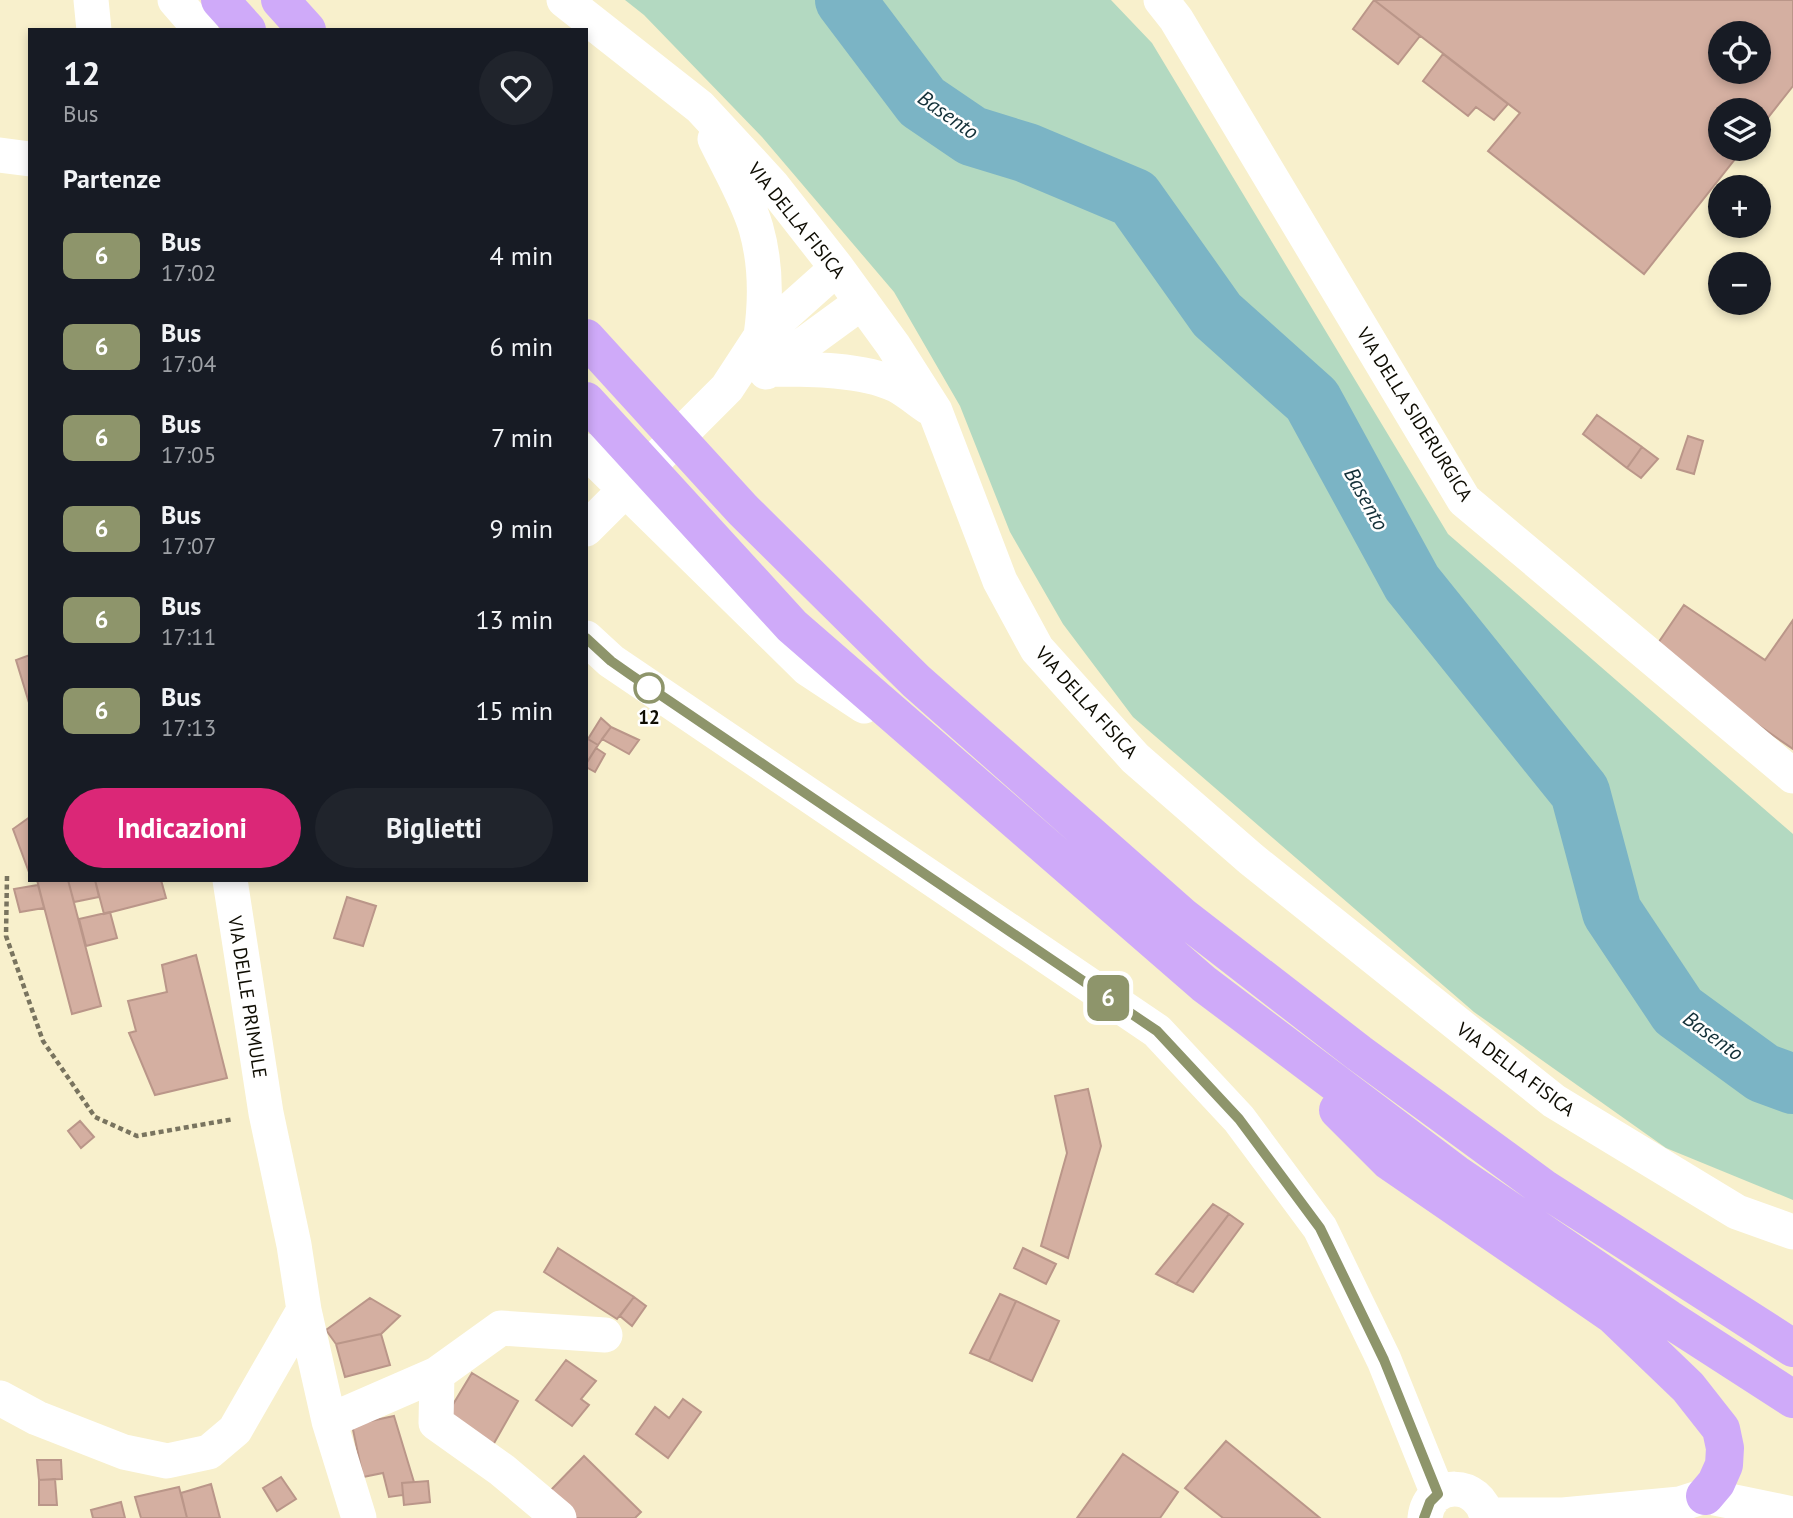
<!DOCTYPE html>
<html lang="it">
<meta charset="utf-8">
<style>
body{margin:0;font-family:"PT Sans",sans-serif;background:#20242c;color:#f1f3f6;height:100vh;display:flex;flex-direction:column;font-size:26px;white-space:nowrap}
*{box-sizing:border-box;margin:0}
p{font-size:23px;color:#9ea1a6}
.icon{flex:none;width:38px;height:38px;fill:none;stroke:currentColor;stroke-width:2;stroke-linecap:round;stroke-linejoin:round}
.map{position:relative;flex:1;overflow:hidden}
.details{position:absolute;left:28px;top:28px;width:560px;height:854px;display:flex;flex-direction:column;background:#171b24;border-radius:0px;box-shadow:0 4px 10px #0003}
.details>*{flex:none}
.badge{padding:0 14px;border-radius:10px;font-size:24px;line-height:46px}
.fabs{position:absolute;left:1708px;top:21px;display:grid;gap:14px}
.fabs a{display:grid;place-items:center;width:63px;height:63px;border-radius:50%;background:#171b24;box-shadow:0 4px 10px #0003;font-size:35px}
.map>.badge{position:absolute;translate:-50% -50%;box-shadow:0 0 0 4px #fff}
h2{padding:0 35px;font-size:26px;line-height:63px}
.round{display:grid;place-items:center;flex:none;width:74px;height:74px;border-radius:37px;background:#20242c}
.head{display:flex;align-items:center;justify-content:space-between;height:119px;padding:0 35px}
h1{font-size:33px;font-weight:700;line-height:52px}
.primary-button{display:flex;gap:14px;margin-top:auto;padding:14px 35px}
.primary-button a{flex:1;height:80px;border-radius:42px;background:#db2777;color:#fff;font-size:28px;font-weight:700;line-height:80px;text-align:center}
.primary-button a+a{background:#20242c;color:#f1f3f6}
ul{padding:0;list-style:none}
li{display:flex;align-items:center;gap:21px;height:91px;padding:0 35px}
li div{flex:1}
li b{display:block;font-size:26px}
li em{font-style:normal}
li .badge{min-width:77px;font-weight:700;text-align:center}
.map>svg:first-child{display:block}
</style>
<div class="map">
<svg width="1793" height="1518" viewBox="0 0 1793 1518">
<rect width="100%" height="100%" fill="#f8f0cc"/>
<!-- green -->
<path fill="#b3d9c1" d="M 625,0 L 1111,0 L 1152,43 L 1448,534 L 1793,834 L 1793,1200 L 1666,1148 L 1474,1012 L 1133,717 L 1063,624 L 1010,532 L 960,406 L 894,292 L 762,137 L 644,15 Z"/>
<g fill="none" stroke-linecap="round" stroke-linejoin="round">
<!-- river -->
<path stroke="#7bb4c5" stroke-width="60" d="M 845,0 L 922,102 L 972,136 L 1027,153 L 1134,198 L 1217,315 L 1312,400 L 1412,583 L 1580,792 L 1612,912 L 1678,1011 L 1763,1073 L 1793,1084"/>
</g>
<!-- building -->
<path fill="#d4afa1" stroke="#ba9689" stroke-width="2" fill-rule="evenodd" d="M 1374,0 L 1793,0 L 1793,86 L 1759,129 L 1759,110 L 1720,110 L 1720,149 L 1743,149 L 1644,274 L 1488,151 L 1520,113 ZM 1720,33 L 1759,33 L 1759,72 L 1720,72 Z
M 1374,0 L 1420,36 L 1398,64 L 1353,29 Z
M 1443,54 L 1508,104 L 1494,120 L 1476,107 L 1468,116 L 1423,81 Z
M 1597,415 L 1642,447 L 1627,468 L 1583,434 Z
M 1688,436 L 1703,441 L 1694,474 L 1677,469 Z
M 1642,447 L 1658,459 L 1641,478 L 1627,468 Z
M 1684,605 L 1765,660 L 1793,620 L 1793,749 L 1652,652 Z
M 30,655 L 30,706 L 16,660 Z
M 601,718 L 611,727 L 598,745 L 588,739 Z
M 611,727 L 639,740 L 629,754 L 602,739 Z
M 586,738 L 598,745 L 586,764 Z
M 596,748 L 605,754 L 595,772 L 586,767 L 586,764 Z
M 30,817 L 30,875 L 13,829 Z
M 37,880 L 68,880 L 101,1006 L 72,1014 Z
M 68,880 L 95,880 L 99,897 L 74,902 Z
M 95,880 L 161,880 L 166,898 L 104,914 Z
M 38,885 L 44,908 L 20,912 L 14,889 Z
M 347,897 L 376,906 L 363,946 L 334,938 Z
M 110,912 L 117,938 L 86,946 L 79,919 Z
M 196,955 L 227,1078 L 155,1095 L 129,1033 L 136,1031 L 128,1001 L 167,992 L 162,965 Z
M 1088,1089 L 1101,1146 L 1068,1258 L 1041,1246 L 1067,1153 L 1055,1096 Z
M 80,1121 L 94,1137 L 81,1148 L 68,1131 Z
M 1213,1204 L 1229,1214 L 1176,1284 L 1156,1274 Z
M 1229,1214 L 1243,1224 L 1193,1292 L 1176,1284 Z
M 558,1248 L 634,1297 L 617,1319 L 544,1272 Z
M 1023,1248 L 1056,1264 L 1046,1284 L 1014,1268 Z
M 1000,1294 L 1016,1301 L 989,1361 L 970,1353 Z
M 634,1297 L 646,1306 L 632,1326 L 620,1316 Z
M 370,1298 L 400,1316 L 381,1334 L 336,1344 L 326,1330 Z
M 1016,1301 L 1059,1321 L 1032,1381 L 989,1361 Z
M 381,1334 L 390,1365 L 345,1377 L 336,1344 Z
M 566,1360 L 596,1381 L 581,1399 L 589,1405 L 572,1426 L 536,1400 Z
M 472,1373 L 518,1401 L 489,1452 L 443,1421 Z
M 683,1399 L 701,1412 L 668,1458 L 636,1434 L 655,1407 L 669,1418 Z
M 394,1416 L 414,1482 L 402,1483 L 403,1495 L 389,1497 L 383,1473 L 363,1477 L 352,1425 Z
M 1226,1441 L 1320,1518 L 1223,1518 L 1185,1488 Z
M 1123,1454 L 1178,1492 L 1160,1518 L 1077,1518 Z
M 584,1456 L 641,1512 L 635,1518 L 572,1518 L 547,1494 Z
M 37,1460 L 61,1460 L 62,1479 L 39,1480 Z
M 281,1477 L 296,1499 L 277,1511 L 263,1488 Z
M 55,1479 L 57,1505 L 39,1505 L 39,1480 Z
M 428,1481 L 430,1502 L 404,1505 L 402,1483 Z
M 211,1484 L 220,1518 L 187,1518 L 181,1493 Z
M 179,1487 L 187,1518 L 141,1518 L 135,1497 Z
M 121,1502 L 125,1518 L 93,1518 L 91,1510 Z"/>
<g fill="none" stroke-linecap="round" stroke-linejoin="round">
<!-- path -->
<path stroke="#79745f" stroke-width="4.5" stroke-dasharray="5 3.5" stroke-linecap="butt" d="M 7,876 L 6,936 L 43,1041 L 95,1117 L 137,1136 L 234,1119"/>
<!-- minor -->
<path stroke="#fff" stroke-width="35" d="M 91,0 L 94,30
M 175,0 L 201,30
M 564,0 L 700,107 L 772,185 L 837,268 L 893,345 L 935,411 L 1000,581 L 1037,649 L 1135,758 L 1251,859 L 1554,1101 L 1737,1212 L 1793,1232
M 1161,0 L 1176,19 L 1464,500 L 1793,776
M 715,139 C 729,168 747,198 756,228 C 766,263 766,301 761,336
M 0,155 L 30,159
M 772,369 C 808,369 863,369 896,385 C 907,391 918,400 928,407
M 766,372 L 862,302
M 586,451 L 808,669 L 864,706
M 586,529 L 727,388 L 761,336 L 837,268
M 586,638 L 611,661 L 1157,1031 L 1239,1119 L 1320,1228 L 1384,1360 L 1438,1494
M 230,880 L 266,1113 L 294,1245 L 304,1310 L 329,1421 L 359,1518
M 437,1374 L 501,1328 L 605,1335
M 0,1398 L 37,1418 L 124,1452 L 167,1461 L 209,1452 L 235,1430 L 304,1310
M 329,1421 L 437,1374 L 436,1423 L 502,1470 L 559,1518
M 1487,1515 L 1563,1515 L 1680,1504 L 1705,1496 L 1793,1514
M 1425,1518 C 1429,1479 1480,1480 1487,1518"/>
<!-- highway -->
<path stroke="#cfaaf9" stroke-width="38" d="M 220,0 L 247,30
M 280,0 L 307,30
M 586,338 L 743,510 L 916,681 L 1182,916 L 1359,1053 L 1545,1189 L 1793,1348
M 586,401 L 792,626 L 1204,984 L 1456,1174 L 1669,1319 L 1793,1399
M 1338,1110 L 1389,1161 L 1613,1315 L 1688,1387 L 1721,1429 L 1725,1448 L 1724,1465 L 1716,1483 L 1705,1496"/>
</g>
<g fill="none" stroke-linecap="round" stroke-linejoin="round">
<!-- line casing -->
<g stroke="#fff" stroke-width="16">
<path id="line" d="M 586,638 L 611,661 L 631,675 L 1157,1031 L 1239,1119 L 1320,1228 L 1384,1360 L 1438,1494 L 1430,1502 L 1424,1518"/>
</g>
<!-- line -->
<use href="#line" stroke="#8e956b" stroke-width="10"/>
</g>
<!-- markers -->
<circle fill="#fff" stroke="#8e956b" stroke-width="3.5" cx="649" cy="688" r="14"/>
<g text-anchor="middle" stroke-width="5" stroke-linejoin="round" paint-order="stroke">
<!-- street labels -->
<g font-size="19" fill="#0e0c02" stroke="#fff">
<text transform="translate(797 220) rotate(51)" y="7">VIA DELLA FISICA</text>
<text transform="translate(1415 414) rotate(58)" y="7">VIA DELLA SIDERURGICA</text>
<text transform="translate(1087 702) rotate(48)" y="7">VIA DELLA FISICA</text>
<text transform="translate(248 997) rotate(81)" y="7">VIA DELLE PRIMULE</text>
<text transform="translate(1516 1069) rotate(37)" y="7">VIA DELLA FISICA</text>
</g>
<!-- stop labels -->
<g font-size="19" font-weight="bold" fill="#0e0c02" stroke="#fff">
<text x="649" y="724">12</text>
</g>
<!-- water labels -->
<g font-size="21" font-style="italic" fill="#133038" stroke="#fff">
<text transform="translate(948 115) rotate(35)" y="7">Basento</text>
<text transform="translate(1366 499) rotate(61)" y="7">Basento</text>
<text transform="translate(1713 1036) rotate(36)" y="7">Basento</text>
</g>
</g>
</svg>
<div class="fabs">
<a><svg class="icon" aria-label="locate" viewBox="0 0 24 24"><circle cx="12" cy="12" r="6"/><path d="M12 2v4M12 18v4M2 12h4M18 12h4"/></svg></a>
<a><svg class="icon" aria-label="layers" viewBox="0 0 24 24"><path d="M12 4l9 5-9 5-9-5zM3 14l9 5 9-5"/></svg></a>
<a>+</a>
<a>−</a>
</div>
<b class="badge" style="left:1108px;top:998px;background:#8e956b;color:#fff">6</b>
<section class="details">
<div class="head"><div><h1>12</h1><p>Bus</p></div><a class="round"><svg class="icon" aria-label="heart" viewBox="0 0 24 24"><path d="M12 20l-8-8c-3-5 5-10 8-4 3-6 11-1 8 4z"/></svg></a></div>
<h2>Partenze</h2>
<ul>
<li><span class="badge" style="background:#8e956b;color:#fff">6</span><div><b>Bus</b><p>17:02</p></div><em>4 min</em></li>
<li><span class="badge" style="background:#8e956b;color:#fff">6</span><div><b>Bus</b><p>17:04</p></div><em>6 min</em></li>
<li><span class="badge" style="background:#8e956b;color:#fff">6</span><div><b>Bus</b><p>17:05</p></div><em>7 min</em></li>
<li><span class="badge" style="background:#8e956b;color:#fff">6</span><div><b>Bus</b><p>17:07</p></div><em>9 min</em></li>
<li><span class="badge" style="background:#8e956b;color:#fff">6</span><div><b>Bus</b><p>17:11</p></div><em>13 min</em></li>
<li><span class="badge" style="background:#8e956b;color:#fff">6</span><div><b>Bus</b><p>17:13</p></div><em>15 min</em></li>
</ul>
<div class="primary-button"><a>Indicazioni</a><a>Biglietti</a></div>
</section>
</div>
